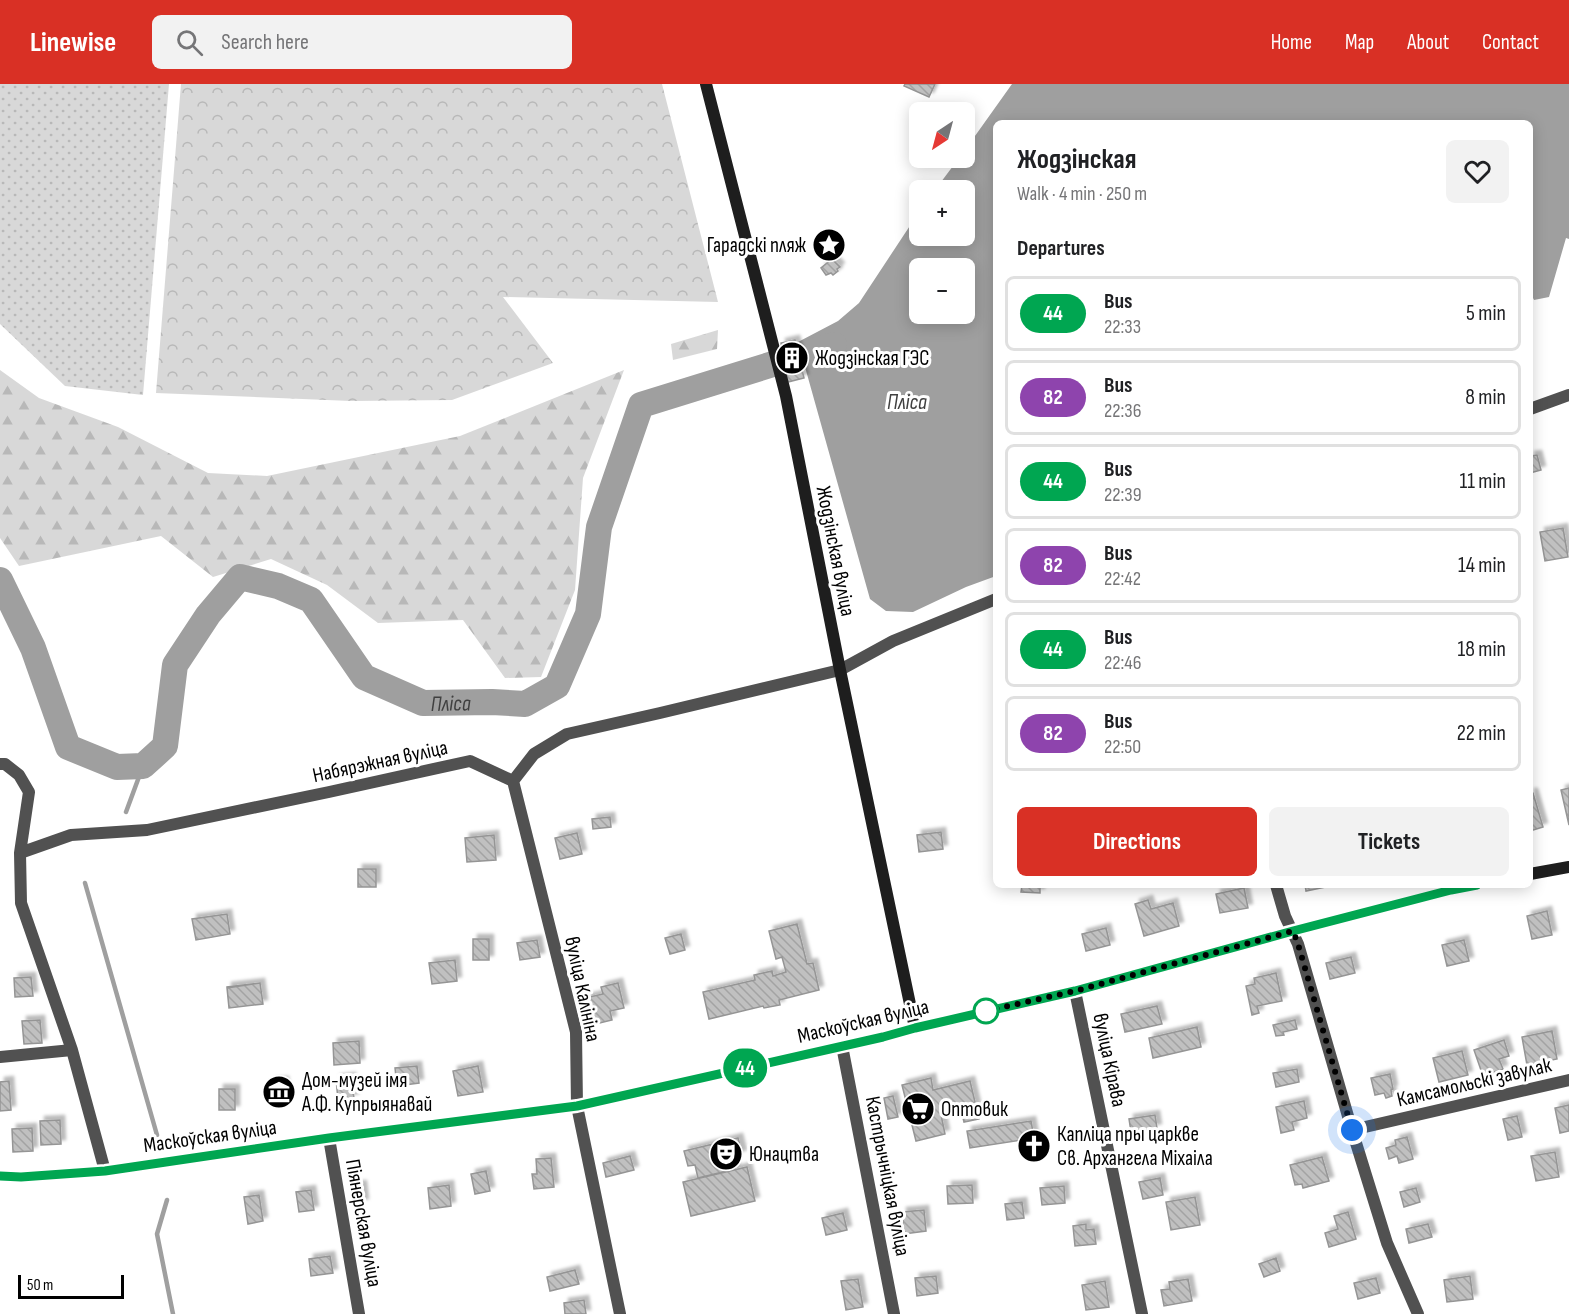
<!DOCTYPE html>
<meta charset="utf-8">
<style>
body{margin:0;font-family:"Sofia Sans Condensed",sans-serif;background:#f2f2f2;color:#202124;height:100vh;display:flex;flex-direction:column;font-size:22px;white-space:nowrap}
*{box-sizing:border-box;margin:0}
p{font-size:20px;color:#757577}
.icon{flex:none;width:33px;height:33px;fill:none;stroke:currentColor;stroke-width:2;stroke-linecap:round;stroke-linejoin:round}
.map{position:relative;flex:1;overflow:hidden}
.side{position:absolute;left:993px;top:36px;width:540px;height:768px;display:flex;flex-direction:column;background:#fff;border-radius:9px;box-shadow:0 3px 15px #0003}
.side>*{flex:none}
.badge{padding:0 12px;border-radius:20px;font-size:21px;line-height:39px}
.needle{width:39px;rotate:216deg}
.controls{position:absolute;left:909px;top:18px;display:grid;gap:12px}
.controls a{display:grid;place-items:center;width:66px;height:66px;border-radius:9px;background:#fff;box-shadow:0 3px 15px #0003;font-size:30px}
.scale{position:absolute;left:18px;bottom:15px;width:106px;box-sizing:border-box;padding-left:6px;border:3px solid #000;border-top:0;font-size:16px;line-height:21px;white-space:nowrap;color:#000;-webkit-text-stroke:4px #fff;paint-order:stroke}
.you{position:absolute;width:30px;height:30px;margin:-15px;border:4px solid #fff;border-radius:50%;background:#1a73e8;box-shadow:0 0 0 9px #1a73e833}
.map>.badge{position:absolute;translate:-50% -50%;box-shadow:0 0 0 3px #fff}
h2{padding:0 24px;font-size:22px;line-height:54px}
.round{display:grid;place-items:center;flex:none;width:63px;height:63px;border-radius:9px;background:#f2f2f2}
.headline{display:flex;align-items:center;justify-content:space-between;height:102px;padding:0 24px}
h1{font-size:28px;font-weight:700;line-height:45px}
.cta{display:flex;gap:12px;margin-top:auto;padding:12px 24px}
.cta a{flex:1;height:69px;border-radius:9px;background:#d93025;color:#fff;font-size:24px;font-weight:700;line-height:69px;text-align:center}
.cta a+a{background:#f2f2f2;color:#202124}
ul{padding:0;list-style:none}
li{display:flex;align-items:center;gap:18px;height:75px;margin:0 12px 9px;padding:0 12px;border:3px solid #e0e0e0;border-radius:9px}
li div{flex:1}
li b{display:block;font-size:22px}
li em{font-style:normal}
li .badge{min-width:66px;font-weight:700;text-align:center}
header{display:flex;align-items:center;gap:36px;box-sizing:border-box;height:84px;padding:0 30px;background:#d93025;color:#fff}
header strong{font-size:28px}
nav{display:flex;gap:33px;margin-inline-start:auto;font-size:21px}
.search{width:420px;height:54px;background:#f2f2f2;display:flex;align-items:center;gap:15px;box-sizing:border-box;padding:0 21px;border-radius:9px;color:#757577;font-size:22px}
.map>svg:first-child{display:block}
</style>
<header>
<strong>Linewise</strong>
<div class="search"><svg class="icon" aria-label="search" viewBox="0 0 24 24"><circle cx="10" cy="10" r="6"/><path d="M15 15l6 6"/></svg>Search here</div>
<nav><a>Home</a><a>Map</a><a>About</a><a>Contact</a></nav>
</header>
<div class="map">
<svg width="1569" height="1230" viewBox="0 0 1569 1230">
<defs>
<pattern id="forest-firs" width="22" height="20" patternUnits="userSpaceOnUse" patternTransform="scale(1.5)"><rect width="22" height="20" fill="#d8d8d8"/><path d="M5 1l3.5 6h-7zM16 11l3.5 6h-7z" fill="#b8b8b8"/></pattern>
<pattern id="park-crowns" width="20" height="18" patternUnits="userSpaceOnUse" patternTransform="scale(1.5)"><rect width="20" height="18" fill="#d8d8d8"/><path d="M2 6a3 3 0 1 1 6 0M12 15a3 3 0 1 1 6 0" fill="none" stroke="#b8b8b8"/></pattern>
<pattern id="garden-dots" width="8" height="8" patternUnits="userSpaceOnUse" patternTransform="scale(1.5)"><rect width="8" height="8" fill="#d8d8d8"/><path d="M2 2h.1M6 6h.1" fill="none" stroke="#b8b8b8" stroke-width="1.8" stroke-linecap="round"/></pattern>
<pattern id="building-back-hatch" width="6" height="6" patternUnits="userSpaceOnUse" patternTransform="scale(1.5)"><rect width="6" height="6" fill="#c0c0c0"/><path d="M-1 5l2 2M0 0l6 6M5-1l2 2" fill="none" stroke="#a3a3a3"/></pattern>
<filter id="shadow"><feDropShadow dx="4.5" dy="-4.5" stdDeviation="1.5" flood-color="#0004"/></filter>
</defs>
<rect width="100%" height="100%" fill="#fff"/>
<!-- forest -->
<path fill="url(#forest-firs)" d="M 718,246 L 717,265 L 673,276 L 671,260 Z
M 0,286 L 39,314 L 118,343 L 208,389 L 267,392 L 460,352 L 624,286 L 583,394 L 575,506 L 541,593 L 505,594 L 463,536 L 378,539 L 327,501 L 271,475 L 213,493 L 161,452 L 19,482 L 0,454 Z"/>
<!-- park -->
<path fill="url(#park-crowns)" d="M 181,0 L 662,0 L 718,218 L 503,213 L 553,279 L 452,316 L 351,317 L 156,309 Z"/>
<!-- garden -->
<path fill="url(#garden-dots)" d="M 0,0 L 169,0 L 143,311 L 65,302 L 0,240 Z"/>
<!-- water -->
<path fill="#9f9f9f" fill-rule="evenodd" d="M 1012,0 L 1569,0 L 1569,155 L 1566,154 L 1549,213 L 1534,216 L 1530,208 L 1530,39 L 996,39 L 996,492 L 966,503 L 913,528 L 886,527 L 870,515 L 798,258 L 838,237 L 859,219 L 919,128 L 920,152 L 964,152 L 964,106 L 935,106 L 959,74 L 964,74 L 965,66 ZM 920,184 L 964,184 L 964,230 L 920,230 Z"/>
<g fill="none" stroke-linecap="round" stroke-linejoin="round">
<!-- stream -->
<path stroke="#9f9f9f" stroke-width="4.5" d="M 126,728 L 143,682
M 85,799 L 157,1051
M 167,1116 L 157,1150 L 173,1230"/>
<!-- river -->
<path stroke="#9f9f9f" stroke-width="26" id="s1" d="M 0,496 L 33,564 L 68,663 L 117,683 L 143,682 L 165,662 L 175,581 L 208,531 L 240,493 L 278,502 L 311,516 L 364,593 L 423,619 L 492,618 L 525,620 L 557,602 L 588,530 L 599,443 L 641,321 L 834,261"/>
</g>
<!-- building -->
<path fill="url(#building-back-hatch)" stroke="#959595" stroke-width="1.5" filter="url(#shadow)" d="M 905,0 L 935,0 L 929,13 L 904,2 Z
M 832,175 L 840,183 L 837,185 L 838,187 L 833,191 L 831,189 L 826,191 L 821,184 Z
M 795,256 L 804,294 L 788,298 L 781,259 Z
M 1537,371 L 1541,386 L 1530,389 L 1530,372 Z
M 1563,444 L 1568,473 L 1545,477 L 1540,448 Z
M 1569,704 L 1569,741 L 1561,706 Z
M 1530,709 L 1533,709 L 1543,743 L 1530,747 Z
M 610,733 L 611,743 L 593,745 L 592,735 Z
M 941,748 L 943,765 L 919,768 L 917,751 Z
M 577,749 L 582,770 L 560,775 L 555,754 Z
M 494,751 L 496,776 L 467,778 L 465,754 Z
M 358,785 L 376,785 L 376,803 L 358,803 Z
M 1022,801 L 1040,801 L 1040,809 L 1021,808 Z
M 1305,801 L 1331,801 L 1331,802 L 1306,807 Z
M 1244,804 L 1248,824 L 1220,829 L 1216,810 Z
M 1148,816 L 1151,825 L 1173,819 L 1179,842 L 1144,852 L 1135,820 Z
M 1547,827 L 1552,851 L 1532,855 L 1527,832 Z
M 227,830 L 230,850 L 196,856 L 192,835 Z
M 797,840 L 807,880 L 813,879 L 819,906 L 779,916 L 780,921 L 764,924 L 763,922 L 709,935 L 703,908 L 755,896 L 754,891 L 772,887 L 773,892 L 786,888 L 782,873 L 776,875 L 769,847 Z
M 1106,844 L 1110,861 L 1086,867 L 1082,850 Z
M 681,850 L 685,866 L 670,870 L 665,854 Z
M 473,855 L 489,855 L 489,876 L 473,876 Z
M 537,856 L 540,873 L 520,876 L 517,859 Z
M 1464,856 L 1469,877 L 1447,882 L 1442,861 Z
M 1351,873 L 1355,889 L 1330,895 L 1326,879 Z
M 455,876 L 457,897 L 432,900 L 429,879 Z
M 1276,889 L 1282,917 L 1257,922 L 1259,929 L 1252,931 L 1246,902 L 1255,900 L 1254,894 Z
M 31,893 L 33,912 L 15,913 L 14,894 Z
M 260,899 L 263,920 L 229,924 L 227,904 Z
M 260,899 L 263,920 L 229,924 L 227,903 Z
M 618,899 L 624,924 L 610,927 L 612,936 L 591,941 L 585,914 L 603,910 L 601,903 Z
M 1157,922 L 1162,940 L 1125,948 L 1121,930 Z
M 40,936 L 42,959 L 24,960 L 22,937 Z
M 1295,936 L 1297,945 L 1283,948 L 1284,951 L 1276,952 L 1273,941 Z
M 1197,943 L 1201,963 L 1153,974 L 1149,954 Z
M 1552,947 L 1557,975 L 1527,981 L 1522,953 Z
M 1504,956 L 1509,972 L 1499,975 L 1503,985 L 1483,992 L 1474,966 Z
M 359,957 L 360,979 L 334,981 L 333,959 Z
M 1462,967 L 1468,991 L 1439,998 L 1433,974 Z
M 417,982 L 419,999 L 397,1002 L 395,984 Z
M 478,982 L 483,1008 L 458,1012 L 453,987 Z
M 1297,985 L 1299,998 L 1276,1003 L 1273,989 Z
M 1390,990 L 1393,1005 L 1391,1006 L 1392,1012 L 1386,1014 L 1384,1009 L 1375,1011 L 1371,994 Z
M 351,993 L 354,1014 L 338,1016 L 336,995 Z
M 931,994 L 933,1006 L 970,997 L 979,1035 L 964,1038 L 960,1021 L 940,1026 L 945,1050 L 916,1057 L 902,1001 Z
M 9,997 L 11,1026 L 0,1027 L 0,998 Z
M 284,997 L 286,1018 L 274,1020 L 272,998 Z
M 219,1005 L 235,1005 L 235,1026 L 219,1026 Z
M 893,1012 L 898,1033 L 888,1035 L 884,1014 Z
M 1304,1017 L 1307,1034 L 1292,1038 L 1294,1046 L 1281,1049 L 1276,1023 Z
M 1569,1021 L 1569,1047 L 1560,1049 L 1555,1024 Z
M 1155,1031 L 1157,1044 L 1131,1048 L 1129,1035 Z
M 1517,1032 L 1522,1053 L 1508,1056 L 1503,1035 Z
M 60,1036 L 61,1060 L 41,1061 L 40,1037 Z
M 1031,1037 L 1034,1054 L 970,1064 L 967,1047 Z
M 32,1044 L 33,1067 L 13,1068 L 12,1045 Z
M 1407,1053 L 1413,1075 L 1399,1079 L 1397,1072 L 1389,1075 L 1386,1064 L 1396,1061 L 1395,1056 Z
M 738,1054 L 742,1070 L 732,1073 L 735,1085 L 698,1094 L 695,1081 L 688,1082 L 684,1067 Z
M 1030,1055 L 1039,1057 L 1037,1068 L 1028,1066 Z
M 1555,1068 L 1559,1093 L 1536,1097 L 1531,1072 Z
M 630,1072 L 634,1086 L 606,1093 L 603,1079 Z
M 1322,1073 L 1329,1097 L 1303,1104 L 1302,1100 L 1295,1101 L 1290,1081 Z
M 551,1074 L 554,1103 L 534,1105 L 532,1090 L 537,1090 L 536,1075 Z
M 747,1083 L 755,1117 L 691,1132 L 683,1098 Z
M 486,1087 L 490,1107 L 475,1110 L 471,1090 Z
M 1160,1094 L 1163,1111 L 1143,1115 L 1139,1098 Z
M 362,1101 L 364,1119 L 353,1120 L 351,1102 Z
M 449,1101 L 451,1122 L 430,1125 L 428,1104 Z
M 972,1101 L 973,1119 L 948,1120 L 947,1102 Z
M 1064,1102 L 1065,1119 L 1042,1121 L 1040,1104 Z
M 1416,1104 L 1420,1118 L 1404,1123 L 1400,1108 Z
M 311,1106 L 314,1126 L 299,1128 L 296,1108 Z
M 259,1111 L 263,1137 L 248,1140 L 244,1113 Z
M 1195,1113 L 1200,1141 L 1171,1146 L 1166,1118 Z
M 1022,1118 L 1024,1134 L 1007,1136 L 1005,1120 Z
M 924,1126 L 926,1147 L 904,1150 L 902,1128 Z
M 1348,1128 L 1356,1155 L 1329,1163 L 1325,1149 L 1338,1145 L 1334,1132 Z
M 843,1129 L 847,1146 L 826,1151 L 822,1134 Z
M 1086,1140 L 1086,1146 L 1094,1145 L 1096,1160 L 1075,1162 L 1073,1142 Z
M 1428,1140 L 1432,1153 L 1409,1159 L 1406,1145 Z
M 330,1172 L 333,1189 L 311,1192 L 309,1175 Z
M 1276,1174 L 1280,1187 L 1264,1193 L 1259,1180 Z
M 575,1186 L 579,1200 L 550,1207 L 547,1193 Z
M 936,1192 L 938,1209 L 917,1212 L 915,1194 Z
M 1470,1192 L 1473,1215 L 1447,1218 L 1444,1196 Z
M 1376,1194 L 1380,1209 L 1358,1215 L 1354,1199 Z
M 858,1195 L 863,1223 L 846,1226 L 841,1197 Z
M 1188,1195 L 1192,1217 L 1164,1222 L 1161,1206 L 1170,1205 L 1169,1198 Z
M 1105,1197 L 1109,1223 L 1086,1226 L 1082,1201 Z
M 584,1216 L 586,1230 L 565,1230 L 564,1219 Z"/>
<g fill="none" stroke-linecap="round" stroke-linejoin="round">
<!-- street -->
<path stroke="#515151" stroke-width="12" d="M 1530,325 L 1569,311
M 0,680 L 5,680 L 19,691 L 29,708 L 20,769 L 21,819 L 72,966 L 105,1087
M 513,697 L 576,948 L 577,1022 L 620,1230
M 20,769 L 71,751 L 147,746 L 329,708 L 470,677 L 513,697 L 534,670 L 567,650 L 660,629 L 840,586 L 893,557 L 996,515
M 1276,801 L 1285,832 L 1298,860 L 1352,1046 L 1387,1159 L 1418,1230
M 1075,907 L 1142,1230
M 842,962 L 894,1230
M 0,973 L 72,966
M 1352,1046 L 1569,996
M 329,1054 L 359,1230"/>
<!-- secondary -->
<path stroke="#1e1e1e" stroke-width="12" d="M 706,0 L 786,312 L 840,586 L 915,944
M 1530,790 L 1569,783
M 0,1092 L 21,1093 L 105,1087 L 329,1054 L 577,1022 L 883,953 L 915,944 L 1075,907 L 1293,847 L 1451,806 L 1477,801"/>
</g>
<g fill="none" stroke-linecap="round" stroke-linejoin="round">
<!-- line casing -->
<g stroke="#fff" stroke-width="14">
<path id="line" d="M 0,1092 L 21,1093 L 105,1087 L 329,1054 L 577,1022 L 883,953 L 915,944 L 1075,907 L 1293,847 L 1451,806 L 1477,801"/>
</g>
<!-- line -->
<use href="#line" stroke="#00a651" stroke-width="9"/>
<!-- walk -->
<path stroke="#000" stroke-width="6" stroke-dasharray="0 10.8" d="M 986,927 L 1075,907 L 1293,847 L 1298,860 L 1352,1046"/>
</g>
<!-- icons -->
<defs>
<g id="sight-disc" transform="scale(1.725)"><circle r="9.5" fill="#000" stroke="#fff"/><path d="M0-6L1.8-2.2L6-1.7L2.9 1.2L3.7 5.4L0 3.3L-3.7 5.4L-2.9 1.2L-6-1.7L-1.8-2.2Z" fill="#fff"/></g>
<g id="building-disc" transform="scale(1.725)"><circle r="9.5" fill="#000" stroke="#fff"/><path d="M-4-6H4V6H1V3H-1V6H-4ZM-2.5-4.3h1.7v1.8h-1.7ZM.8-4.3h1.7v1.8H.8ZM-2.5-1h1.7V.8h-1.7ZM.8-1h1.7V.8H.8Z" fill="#fff"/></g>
<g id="museum-disc" transform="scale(1.725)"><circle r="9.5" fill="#000" stroke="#fff"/><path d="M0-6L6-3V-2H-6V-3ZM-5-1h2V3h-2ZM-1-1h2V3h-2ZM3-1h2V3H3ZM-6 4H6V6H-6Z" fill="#fff"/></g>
<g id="supermarket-disc" transform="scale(1.725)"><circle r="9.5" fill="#000" stroke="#fff"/><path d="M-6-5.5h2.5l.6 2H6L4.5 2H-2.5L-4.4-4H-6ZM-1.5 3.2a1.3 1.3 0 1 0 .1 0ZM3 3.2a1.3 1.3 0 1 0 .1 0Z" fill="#fff"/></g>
<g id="church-disc" transform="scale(1.725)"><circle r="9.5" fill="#000" stroke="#fff"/><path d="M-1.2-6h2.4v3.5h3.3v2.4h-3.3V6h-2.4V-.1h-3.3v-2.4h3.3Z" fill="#fff"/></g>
<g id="theatre-disc" transform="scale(1.725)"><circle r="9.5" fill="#000" stroke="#fff"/><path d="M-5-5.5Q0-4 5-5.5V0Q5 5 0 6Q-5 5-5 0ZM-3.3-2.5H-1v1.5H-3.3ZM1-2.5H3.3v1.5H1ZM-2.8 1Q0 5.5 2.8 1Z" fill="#fff"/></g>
</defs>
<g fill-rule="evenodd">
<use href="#sight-disc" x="829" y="161"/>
<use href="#building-disc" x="792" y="274"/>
<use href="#museum-disc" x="279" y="1008"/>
<use href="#supermarket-disc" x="918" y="1025"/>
<use href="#church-disc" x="1034" y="1062"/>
<use href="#theatre-disc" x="726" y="1070"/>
</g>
<!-- markers -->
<circle fill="#fff" stroke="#00a651" stroke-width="3" cx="986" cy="927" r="12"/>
<g text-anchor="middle" stroke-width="6" stroke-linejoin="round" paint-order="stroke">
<!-- poi labels -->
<g font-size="21" fill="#000" stroke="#fff" text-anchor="start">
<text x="806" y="168" text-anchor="end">Гарадскі пляж</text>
<text x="815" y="281">Жодзінская ГЭС</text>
<text x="302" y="1003">Дом-музей імя<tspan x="302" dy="24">А.Ф. Купрыянавай</tspan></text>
<text x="941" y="1032">Оптовик</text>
<text x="1057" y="1057">Капліца пры царкве<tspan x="1057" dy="24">Св. Архангела Міхаіла</tspan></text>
<text x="749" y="1077">Юнацтва</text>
</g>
<!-- street labels -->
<g font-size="21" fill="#000" stroke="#fff">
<text transform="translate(836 467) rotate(79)" y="7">Жодзінская вуліца</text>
<text transform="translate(380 677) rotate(-12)" y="7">Набярэжная вуліца</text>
<text transform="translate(583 905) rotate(78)" y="7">вуліца Калініна</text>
<text transform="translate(863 937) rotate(-13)" y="7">Маскоўская вуліца</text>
<text transform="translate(1110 976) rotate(78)" y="7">вуліца Кірава</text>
<text transform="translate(1474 998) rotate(-13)" y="7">Камсамольскі завулак</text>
<text transform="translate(210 1052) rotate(-8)" y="7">Маскоўская вуліца</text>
<text transform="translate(888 1092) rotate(79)" y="7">Кастрычніцкая вуліца</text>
<text transform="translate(364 1139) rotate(80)" y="7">Піянерская вуліца</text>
</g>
<!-- water labels -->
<g font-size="22" font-style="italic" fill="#404040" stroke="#fff">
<text x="907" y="325">Пліса</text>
<text dy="8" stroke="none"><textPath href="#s1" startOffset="741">Пліса</textPath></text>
</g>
</g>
</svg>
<div class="controls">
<a><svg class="needle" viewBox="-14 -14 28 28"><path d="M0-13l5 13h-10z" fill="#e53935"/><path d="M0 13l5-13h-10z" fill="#757577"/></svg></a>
<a>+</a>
<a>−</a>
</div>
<div class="scale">50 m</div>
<div class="you" style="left:1352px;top:1046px"></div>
<b class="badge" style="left:745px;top:984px;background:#00a651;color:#fff">44</b>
<section class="side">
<div class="headline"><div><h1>Жодзінская</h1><p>Walk · 4 min · 250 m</p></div><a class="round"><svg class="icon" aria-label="heart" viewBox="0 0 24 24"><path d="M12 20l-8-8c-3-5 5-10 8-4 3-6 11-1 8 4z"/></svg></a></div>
<h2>Departures</h2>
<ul>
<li><span class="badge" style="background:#00a651;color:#fff">44</span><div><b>Bus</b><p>22:33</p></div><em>5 min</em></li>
<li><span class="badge" style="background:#8e44ad;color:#fff">82</span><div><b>Bus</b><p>22:36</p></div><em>8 min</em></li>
<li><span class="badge" style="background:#00a651;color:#fff">44</span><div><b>Bus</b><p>22:39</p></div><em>11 min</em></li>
<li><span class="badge" style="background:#8e44ad;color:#fff">82</span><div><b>Bus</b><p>22:42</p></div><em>14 min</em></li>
<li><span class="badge" style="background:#00a651;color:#fff">44</span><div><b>Bus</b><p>22:46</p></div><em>18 min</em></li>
<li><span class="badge" style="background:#8e44ad;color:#fff">82</span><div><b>Bus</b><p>22:50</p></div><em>22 min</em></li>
</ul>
<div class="cta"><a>Directions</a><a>Tickets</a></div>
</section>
</div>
